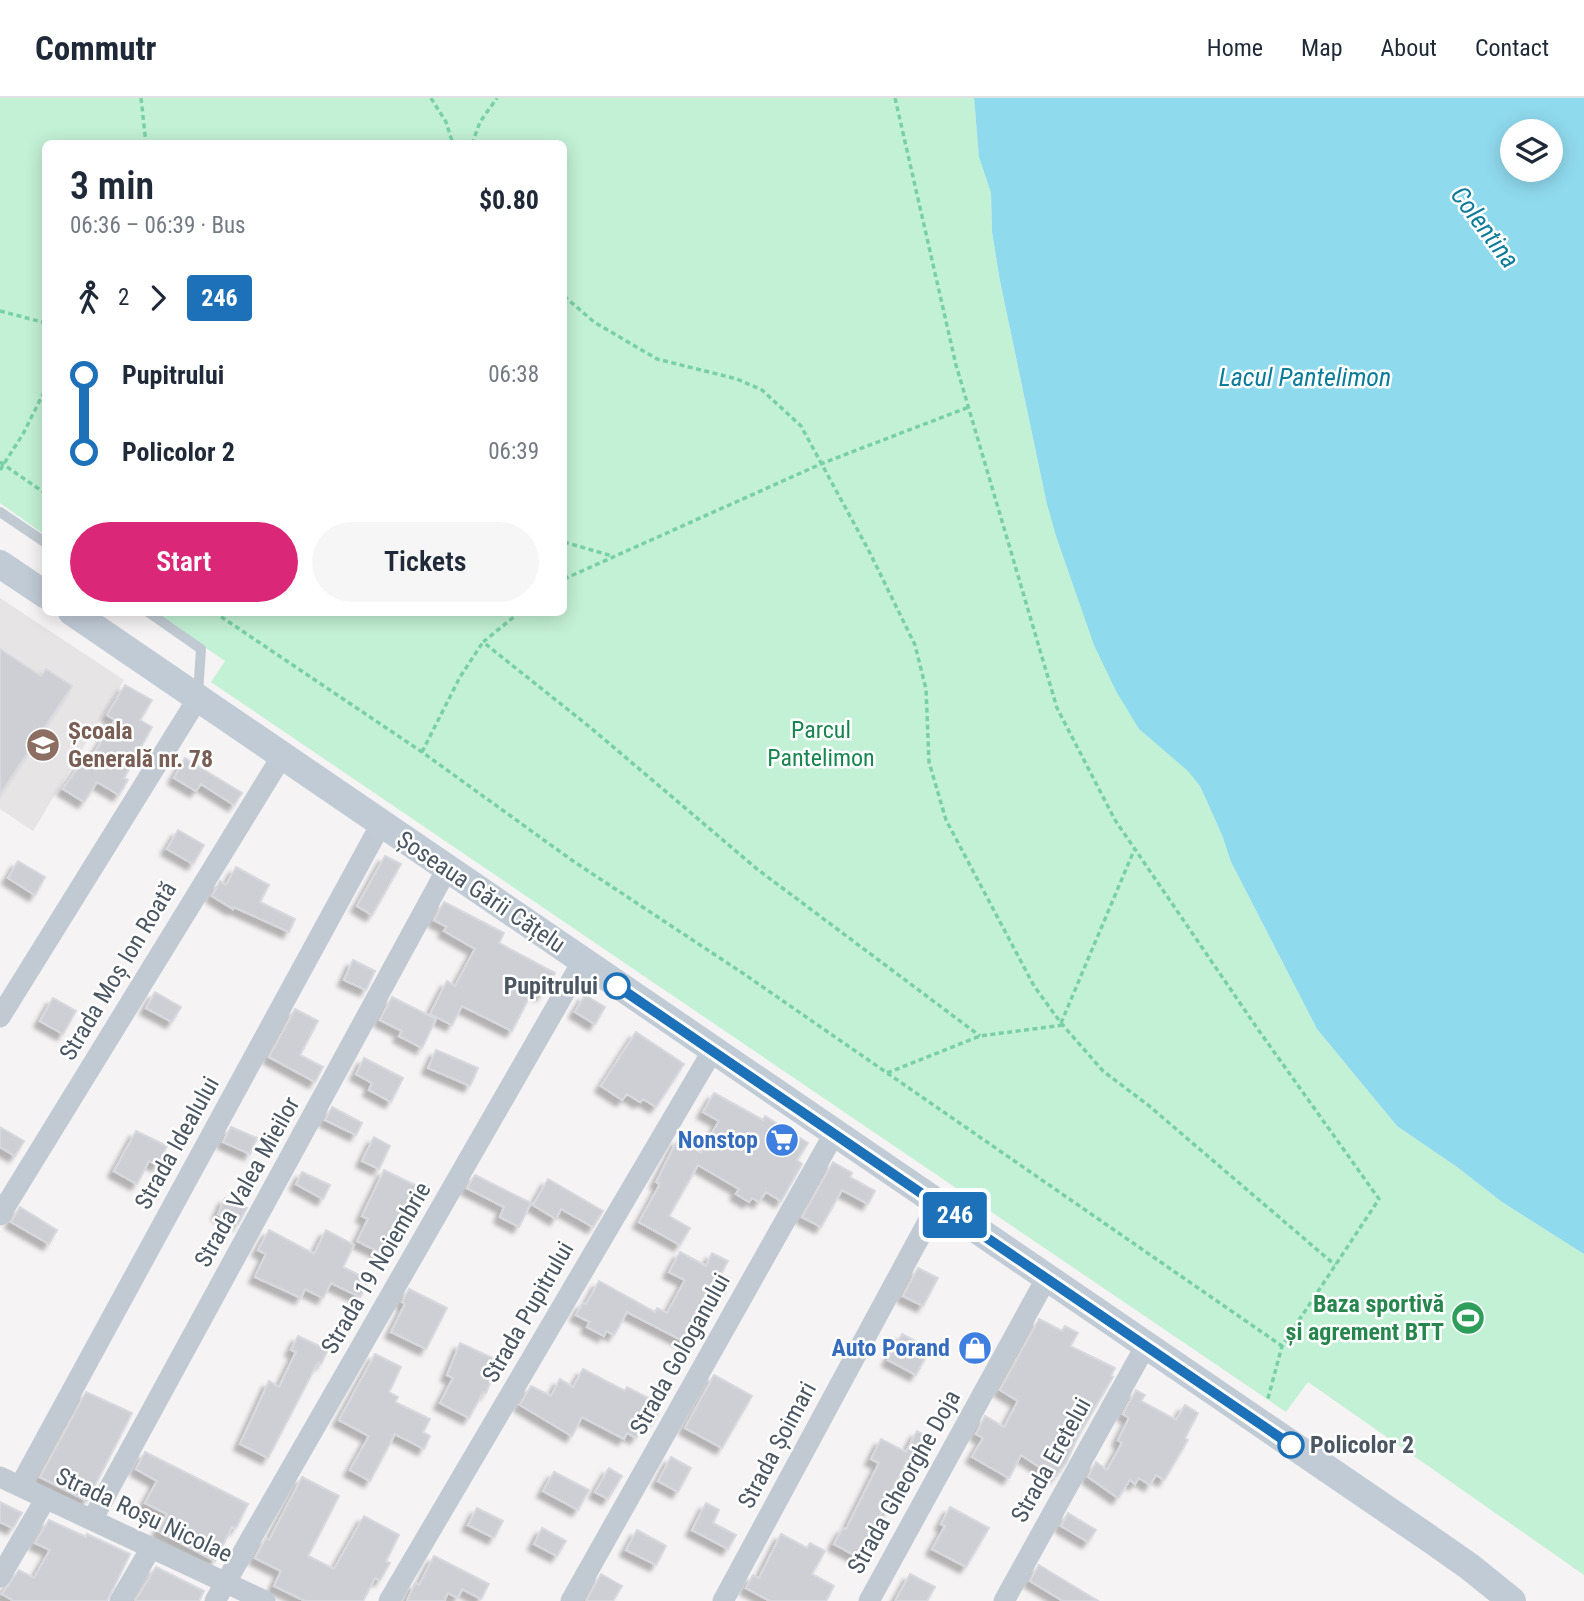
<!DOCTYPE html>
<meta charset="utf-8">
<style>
body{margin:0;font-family:"Roboto Condensed",sans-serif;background:#f6f6f7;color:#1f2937;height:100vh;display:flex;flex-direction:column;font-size:26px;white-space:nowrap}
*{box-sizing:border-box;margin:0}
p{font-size:23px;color:#747a83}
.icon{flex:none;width:38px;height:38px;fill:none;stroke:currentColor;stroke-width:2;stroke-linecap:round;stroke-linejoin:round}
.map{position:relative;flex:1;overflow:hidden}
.drawer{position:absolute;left:42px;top:42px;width:525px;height:476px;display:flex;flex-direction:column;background:#fff;border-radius:10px;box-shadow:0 4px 18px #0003}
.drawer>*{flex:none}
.badge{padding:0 14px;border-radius:5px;font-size:24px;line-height:46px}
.tools{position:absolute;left:1500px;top:21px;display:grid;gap:14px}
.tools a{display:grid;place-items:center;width:63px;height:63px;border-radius:50%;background:#fff;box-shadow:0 4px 18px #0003;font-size:35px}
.map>.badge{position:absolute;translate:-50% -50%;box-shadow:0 0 0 4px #fff}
.legs{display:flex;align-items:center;gap:10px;height:77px;padding:0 28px;font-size:23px}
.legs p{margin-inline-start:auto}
.summary{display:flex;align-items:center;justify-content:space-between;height:119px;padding:0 28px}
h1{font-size:38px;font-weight:600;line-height:52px}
.button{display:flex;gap:14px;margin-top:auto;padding:14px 28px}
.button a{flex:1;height:80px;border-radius:42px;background:#db2777;color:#fff;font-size:28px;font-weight:600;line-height:80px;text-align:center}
.button a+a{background:#f6f6f7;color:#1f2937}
ul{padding:0 28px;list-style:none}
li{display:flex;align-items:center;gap:24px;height:77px;font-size:26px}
li i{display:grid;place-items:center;width:10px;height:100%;margin:0 9px;background:currentColor}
li i::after{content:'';width:18px;height:18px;margin:-9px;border:5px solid;border-radius:50%;background:#fff}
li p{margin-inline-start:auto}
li:first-child i{background:linear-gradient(#0000 50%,currentColor 0)}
li:last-child i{background:linear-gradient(currentColor 50%,#0000 0)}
header{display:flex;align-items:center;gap:42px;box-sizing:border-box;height:98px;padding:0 35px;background:#fff;border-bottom:2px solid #e0e1e3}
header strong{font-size:33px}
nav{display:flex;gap:38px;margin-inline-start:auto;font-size:24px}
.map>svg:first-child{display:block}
</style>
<header>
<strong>Commutr</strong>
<nav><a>Home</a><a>Map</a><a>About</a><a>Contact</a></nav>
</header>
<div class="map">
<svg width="1584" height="1503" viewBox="0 0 1584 1503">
<defs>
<filter id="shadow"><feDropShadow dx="-6" dy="6" stdDeviation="2" flood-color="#0004"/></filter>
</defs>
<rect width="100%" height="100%" fill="#f5f3f3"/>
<!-- education -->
<path fill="#e6e4e5" d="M 0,500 L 124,582 L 33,733 L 0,711 Z"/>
<!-- green -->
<path fill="#c3f1d5" d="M 0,0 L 974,0 L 979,59 L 991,95 L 992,134 L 1000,183 L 1046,402 L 1139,631 L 1189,673 L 1200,688 L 1222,737 L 1231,764 L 1317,931 L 1397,1028 L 1457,1069 L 1502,1104 L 1584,1156 L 1584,1477 L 1308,1284 L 1286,1314 L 211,584 L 225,563 L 155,515 L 564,514 L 564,46 L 46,46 L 45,437 L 0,405 Z"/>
<!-- water -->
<path fill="#90daee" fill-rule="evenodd" d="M 974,0 L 1584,0 L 1584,1156 L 1502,1104 L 1457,1069 L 1397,1028 L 1317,931 L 1231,764 L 1222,737 L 1200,688 L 1188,673 L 1139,631 L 1116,593 L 1094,547 L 1056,438 L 1046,402 L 1000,183 L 992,134 L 991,95 L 979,59 ZM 1512,33 L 1550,33 L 1550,72 L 1512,72 Z"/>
<!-- building -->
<path fill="#cdcfd5" stroke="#d7d9de" stroke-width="2" filter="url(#shadow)" d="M 0,551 L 41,578 L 46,571 L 72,588 L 0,696 Z
M 125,587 L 152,602 L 140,622 L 152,629 L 124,680 L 128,682 L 119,697 L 97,684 L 84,704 L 63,691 L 86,658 L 91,660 L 115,622 L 107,617 Z
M 185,660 L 242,695 L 234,707 L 201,686 L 196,693 L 174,680 Z
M 178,732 L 204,747 L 193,766 L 167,751 Z
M 385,758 L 401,766 L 372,817 L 357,808 Z
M 18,763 L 45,779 L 35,797 L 8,780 Z
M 236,769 L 269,787 L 260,804 L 295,821 L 289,834 L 234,809 L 233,811 L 212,798 L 220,783 L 226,787 Z
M 444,804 L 504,835 L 499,845 L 555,875 L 542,897 L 533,892 L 512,933 L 462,908 L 452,927 L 430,916 L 447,883 L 455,888 L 475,851 L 444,833 L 447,829 L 434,822 Z
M 353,862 L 375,873 L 366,892 L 344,882 Z
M 155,894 L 181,909 L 172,924 L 146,910 Z
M 585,897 L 605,909 L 595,926 L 575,914 Z
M 392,899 L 436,921 L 422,950 L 399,938 L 402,933 L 380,922 Z
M 53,900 L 76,913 L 63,936 L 40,923 Z
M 295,911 L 318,923 L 300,957 L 323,969 L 315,984 L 269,959 Z
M 636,934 L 684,966 L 656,1009 L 643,1001 L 640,1004 L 627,996 L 622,1002 L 601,988 Z
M 436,952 L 478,970 L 470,988 L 428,970 Z
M 364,960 L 403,980 L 391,1004 L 369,992 L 372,985 L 356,976 Z
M 714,995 L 763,1022 L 765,1018 L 808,1045 L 797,1062 L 802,1066 L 781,1103 L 766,1094 L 759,1104 L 752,1100 L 749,1104 L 736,1096 L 739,1091 L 698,1067 L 669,1118 L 690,1130 L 680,1147 L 639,1124 L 660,1086 L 656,1084 L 678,1041 L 701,1055 L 719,1023 L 703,1014 Z
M 332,1009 L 362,1025 L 356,1037 L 325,1022 Z
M 0,1029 L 24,1043 L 15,1058 L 0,1049 Z
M 231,1029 L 257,1040 L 250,1056 L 223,1044 Z
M 136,1033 L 167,1048 L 158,1067 L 149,1063 L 137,1086 L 114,1073 Z
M 374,1039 L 390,1048 L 379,1071 L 362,1063 Z
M 833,1064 L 852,1075 L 850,1079 L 875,1093 L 868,1106 L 842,1092 L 821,1129 L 802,1119 Z
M 384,1072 L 421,1090 L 414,1104 L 410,1102 L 393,1136 L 397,1138 L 387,1158 L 357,1143 L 368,1121 L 362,1118 Z
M 302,1074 L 330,1087 L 323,1101 L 296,1086 Z
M 475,1077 L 531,1105 L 519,1129 L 500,1119 L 504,1109 L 467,1090 Z
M 548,1081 L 603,1113 L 593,1129 L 561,1111 L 556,1121 L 533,1107 Z
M 225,1100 L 247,1110 L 238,1126 L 218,1116 Z
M 20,1109 L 57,1132 L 49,1146 L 11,1124 Z
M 269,1132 L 314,1156 L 326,1132 L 354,1147 L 343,1169 L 369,1182 L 360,1199 L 331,1185 L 323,1200 L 305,1191 L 301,1200 L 255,1179 L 266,1156 L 258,1152 Z
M 680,1154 L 706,1168 L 712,1155 L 728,1163 L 721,1176 L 731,1181 L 713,1214 L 708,1211 L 700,1226 L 696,1224 L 685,1244 L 627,1214 L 614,1237 L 606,1233 L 604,1238 L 587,1229 L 590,1224 L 576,1217 L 583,1205 L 586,1206 L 599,1183 L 655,1214 L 657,1210 L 667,1215 L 685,1182 L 669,1174 Z
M 918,1170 L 938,1180 L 923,1208 L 903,1198 Z
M 409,1191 L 447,1210 L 426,1251 L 391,1234 L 405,1206 L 402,1204 Z
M 1039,1221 L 1062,1233 L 1065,1228 L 1078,1235 L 1070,1248 L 1115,1270 L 1111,1278 L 1113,1279 L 1077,1340 L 1066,1365 L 1055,1379 L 1021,1357 L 1009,1380 L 972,1359 L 983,1340 L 976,1336 L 985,1318 L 1004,1329 L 1018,1303 L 1000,1292 Z
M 902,1236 L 930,1251 L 916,1277 L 888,1262 Z
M 298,1238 L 328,1252 L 321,1266 L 318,1264 L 268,1360 L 240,1346 L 269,1283 L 279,1289 L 296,1254 L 291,1252 Z
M 460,1245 L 499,1263 L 486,1295 L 483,1294 L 469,1320 L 440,1305 L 453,1280 L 447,1277 Z
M 375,1256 L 401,1269 L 389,1294 L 398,1299 L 395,1304 L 430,1321 L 423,1334 L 430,1338 L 424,1351 L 395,1336 L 370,1383 L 350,1372 L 369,1338 L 339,1322 Z
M 583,1271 L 625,1293 L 627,1289 L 662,1307 L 654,1323 L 648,1319 L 636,1340 L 627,1335 L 624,1341 L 582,1319 L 572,1338 L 520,1307 L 531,1288 L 551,1298 L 560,1281 L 573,1289 Z
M 714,1277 L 752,1298 L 722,1350 L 685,1330 Z
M 1136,1292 L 1145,1297 L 1141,1303 L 1176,1322 L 1185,1307 L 1198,1315 L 1185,1340 L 1188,1342 L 1164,1382 L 1156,1377 L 1150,1387 L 1139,1380 L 1135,1386 L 1130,1382 L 1118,1400 L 1088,1379 L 1096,1364 L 1107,1372 L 1122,1345 L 1118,1342 L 1129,1320 L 1123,1316 Z
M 86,1294 L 132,1315 L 87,1403 L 40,1379 Z
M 917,1333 L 935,1343 L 921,1369 L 907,1362 L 890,1397 L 895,1399 L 889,1412 L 884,1409 L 868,1442 L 875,1446 L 865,1463 L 834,1446 L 843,1430 L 846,1431 L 879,1365 L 871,1361 L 881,1341 L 906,1354 Z
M 145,1354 L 248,1406 L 236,1430 L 232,1429 L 215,1463 L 158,1433 L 167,1416 L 145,1405 L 157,1383 L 136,1371 Z
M 671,1359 L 691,1370 L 678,1394 L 658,1383 Z
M 609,1370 L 622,1378 L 608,1401 L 595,1394 Z
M 554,1374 L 589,1392 L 578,1412 L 543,1393 Z
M 302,1379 L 339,1398 L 308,1458 L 334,1471 L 364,1418 L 399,1437 L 386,1463 L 390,1465 L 380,1482 L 375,1480 L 363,1503 L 305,1503 L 274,1488 L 281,1473 L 255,1460 L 266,1440 L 269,1442 Z
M 0,1404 L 22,1415 L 13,1430 L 0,1424 Z
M 706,1405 L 719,1412 L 713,1425 L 736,1437 L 728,1451 L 692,1432 Z
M 950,1409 L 989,1430 L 966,1469 L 932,1451 L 945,1428 L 941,1426 Z
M 477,1410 L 503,1423 L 494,1440 L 468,1427 Z
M 1068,1415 L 1096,1432 L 1088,1444 L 1061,1428 Z
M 49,1422 L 86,1439 L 87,1436 L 130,1456 L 107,1503 L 14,1503 L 2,1496 L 19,1472 L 34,1480 L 50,1452 L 35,1445 Z
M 542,1430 L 566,1443 L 557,1458 L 534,1446 Z
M 637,1432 L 666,1448 L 656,1467 L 626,1452 Z
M 781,1436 L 807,1450 L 810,1445 L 825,1453 L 812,1476 L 834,1488 L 826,1503 L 770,1503 L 746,1490 L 753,1477 L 759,1480 Z
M 434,1458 L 489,1486 L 481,1501 L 462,1491 L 458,1500 L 448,1495 L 444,1503 L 407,1503 L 415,1485 L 419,1487 Z
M 1039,1467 L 1098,1503 L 1063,1503 L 1030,1483 Z
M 156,1469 L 204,1493 L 199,1503 L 135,1503 Z
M 601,1476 L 622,1488 L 613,1503 L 586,1503 Z
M 910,1476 L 935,1489 L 927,1503 L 895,1503 Z"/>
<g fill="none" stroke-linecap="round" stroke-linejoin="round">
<!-- path -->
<path stroke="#7ad0a6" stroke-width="3.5" stroke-dasharray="5 3.5" stroke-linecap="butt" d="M 141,0 L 146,46
M 431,0 L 446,24 L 453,46
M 895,0 L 956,267 L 1057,610 L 1115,722 L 1257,930 L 1379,1101 L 1282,1248 L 1267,1304
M 472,46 L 480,24 L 497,0
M 564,198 L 594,224 L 657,261 L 737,281 L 762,292 L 801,328 L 869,453 L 915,547 L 926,591 L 929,664 L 946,722 L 1034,888 L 1061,925 L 1103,973 L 1148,1007 L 1335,1167
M 0,213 L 46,225
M 0,364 L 46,396
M 0,372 L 23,336 L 46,290
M 564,444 L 612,458
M 564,481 L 823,365 L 969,309
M 214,514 L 422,654 L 573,763 L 744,876 L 1282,1248
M 520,514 L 483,544 L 591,630 L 757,771 L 980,938
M 422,654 L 460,579 L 483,544
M 1061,925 L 1135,750
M 887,975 L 980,938 L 1063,927"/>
<!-- lane -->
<path stroke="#c1cad2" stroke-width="10" d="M 0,414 L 46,445
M 148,514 L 201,551 L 198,595"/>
<!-- street -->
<path stroke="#c1cad2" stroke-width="21" d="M 0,919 L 198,600
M 0,1117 L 282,658
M 0,1379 L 265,1503
M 20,1388 L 381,726
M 92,1422 L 447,771
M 0,1479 L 46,1400
M 120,1503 L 151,1450
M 215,1503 L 582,864
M 389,1503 L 713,952
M 571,1503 L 834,1036
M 723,1503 L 938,1105
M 869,1503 L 1047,1179
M 1004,1503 L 1146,1247"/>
<!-- secondary -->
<path stroke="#c1cbd6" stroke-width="28" d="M 0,466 L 46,497
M 72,514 L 1433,1443 L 1470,1469 L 1512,1503"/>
</g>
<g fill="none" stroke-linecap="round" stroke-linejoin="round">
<!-- line-1 casing -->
<g stroke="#fff" stroke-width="16">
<path id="line-1" d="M 617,888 L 1291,1347"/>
</g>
<!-- line-1 -->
<use href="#line-1" stroke="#1d71b8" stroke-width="10"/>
</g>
<!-- icons -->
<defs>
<g id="school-disc" transform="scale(1.75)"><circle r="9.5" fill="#8d6e63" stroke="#fff"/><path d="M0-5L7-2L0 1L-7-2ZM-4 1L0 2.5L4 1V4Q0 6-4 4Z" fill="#fff"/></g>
<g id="supermarket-disc" transform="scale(1.75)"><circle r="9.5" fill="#3f7fe0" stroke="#fff"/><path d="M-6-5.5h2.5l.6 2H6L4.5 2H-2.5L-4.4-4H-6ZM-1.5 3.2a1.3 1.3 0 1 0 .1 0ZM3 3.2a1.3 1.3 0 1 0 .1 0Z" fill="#fff"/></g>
<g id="stadium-disc" transform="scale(1.75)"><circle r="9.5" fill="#2e9e5b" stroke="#fff"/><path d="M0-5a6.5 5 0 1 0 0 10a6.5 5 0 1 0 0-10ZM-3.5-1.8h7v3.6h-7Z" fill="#fff"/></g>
<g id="shop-disc" transform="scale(1.75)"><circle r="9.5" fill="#3f7fe0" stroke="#fff"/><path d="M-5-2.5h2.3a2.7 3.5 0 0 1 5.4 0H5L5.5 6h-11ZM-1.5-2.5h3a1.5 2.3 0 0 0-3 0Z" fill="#fff"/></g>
</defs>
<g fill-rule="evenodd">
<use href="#school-disc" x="43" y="647"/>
<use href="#supermarket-disc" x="782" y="1042"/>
<use href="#stadium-disc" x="1468" y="1220"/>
<use href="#shop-disc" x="975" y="1250"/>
</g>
<!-- markers -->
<g fill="#fff" stroke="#1d71b8" stroke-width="3.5">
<circle cx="617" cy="888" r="12"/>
<circle cx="1291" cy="1347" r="12"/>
</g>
<g text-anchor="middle" stroke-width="5" stroke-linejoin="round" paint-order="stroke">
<!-- park labels -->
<g font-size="24" fill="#17864f" stroke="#fff">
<text x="821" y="640">Parcul<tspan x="821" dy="28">Pantelimon</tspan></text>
</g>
<!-- education labels -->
<g font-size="24" font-weight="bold" fill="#785e54" stroke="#fff" text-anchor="start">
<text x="68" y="641">Școala<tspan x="68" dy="28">Generală nr. 78</tspan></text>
</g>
<!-- street labels -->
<g font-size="24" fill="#4a5661" stroke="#fff">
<text transform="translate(481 794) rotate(34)" y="8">Șoseaua Gării Cățelu</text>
<text transform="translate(118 873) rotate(-59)" y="8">Strada Moș Ion Roată</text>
<text transform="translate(177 1045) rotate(-61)" y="8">Strada Idealului</text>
<text transform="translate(247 1084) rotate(-61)" y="8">Strada Valea Mieilor</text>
<text transform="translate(376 1170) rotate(-60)" y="8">Strada 19 Noiembrie</text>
<text transform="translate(528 1214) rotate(-60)" y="8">Strada Pupitrului</text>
<text transform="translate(680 1256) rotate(-61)" y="8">Strada Gologanului</text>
<text transform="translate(777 1347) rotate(-62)" y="8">Strada Șoimari</text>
<text transform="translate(1051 1362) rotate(-61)" y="8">Strada Eretelui</text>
<text transform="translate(904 1384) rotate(-61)" y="8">Strada Gheorghe Doja</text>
<text transform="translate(144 1417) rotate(25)" y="8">Strada Roșu Nicolae</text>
</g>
<!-- stop labels -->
<g font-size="24" font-weight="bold" fill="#4a5661" stroke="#fff" text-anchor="end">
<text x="598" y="896">Pupitrului</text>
<text x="1310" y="1355" text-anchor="start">Policolor 2</text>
</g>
<!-- shop labels -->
<g font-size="24" font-weight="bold" fill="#366cbe" stroke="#fff" text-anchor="end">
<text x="758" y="1050">Nonstop</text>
<text x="950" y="1258">Auto Porand</text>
</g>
<!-- leisure labels -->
<g font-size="24" font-weight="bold" fill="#27864d" stroke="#fff" text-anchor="end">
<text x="1444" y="1214">Baza sportivă<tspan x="1444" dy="28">și agrement BTT</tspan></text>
</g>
<!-- water labels -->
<g font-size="26" font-style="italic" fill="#0c7c9b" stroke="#fff">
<text transform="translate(1485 129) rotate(53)" y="9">Colentina</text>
<text x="1305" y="288">Lacul Pantelimon</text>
</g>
</g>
</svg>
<div class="tools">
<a><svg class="icon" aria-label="layers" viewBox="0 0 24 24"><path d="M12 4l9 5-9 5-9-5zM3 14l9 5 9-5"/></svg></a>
</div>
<b class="badge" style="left:955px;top:1117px;background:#1d71b8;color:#fff">246</b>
<section class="drawer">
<div class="summary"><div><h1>3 min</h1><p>06:36 – 06:39 · Bus</p></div><b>$0.80</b></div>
<div class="legs"><svg class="icon" aria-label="walk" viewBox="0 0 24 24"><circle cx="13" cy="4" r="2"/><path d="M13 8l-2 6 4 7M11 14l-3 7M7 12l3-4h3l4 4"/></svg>2<svg class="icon" aria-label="forward" viewBox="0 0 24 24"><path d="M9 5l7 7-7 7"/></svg><b class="badge" style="background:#1d71b8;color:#fff">246</b></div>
<ul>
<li><i style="color:#1d71b8"></i><b>Pupitrului</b><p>06:38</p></li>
<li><i style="color:#1d71b8"></i><b>Policolor 2</b><p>06:39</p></li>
</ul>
<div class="button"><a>Start</a><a>Tickets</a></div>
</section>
</div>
